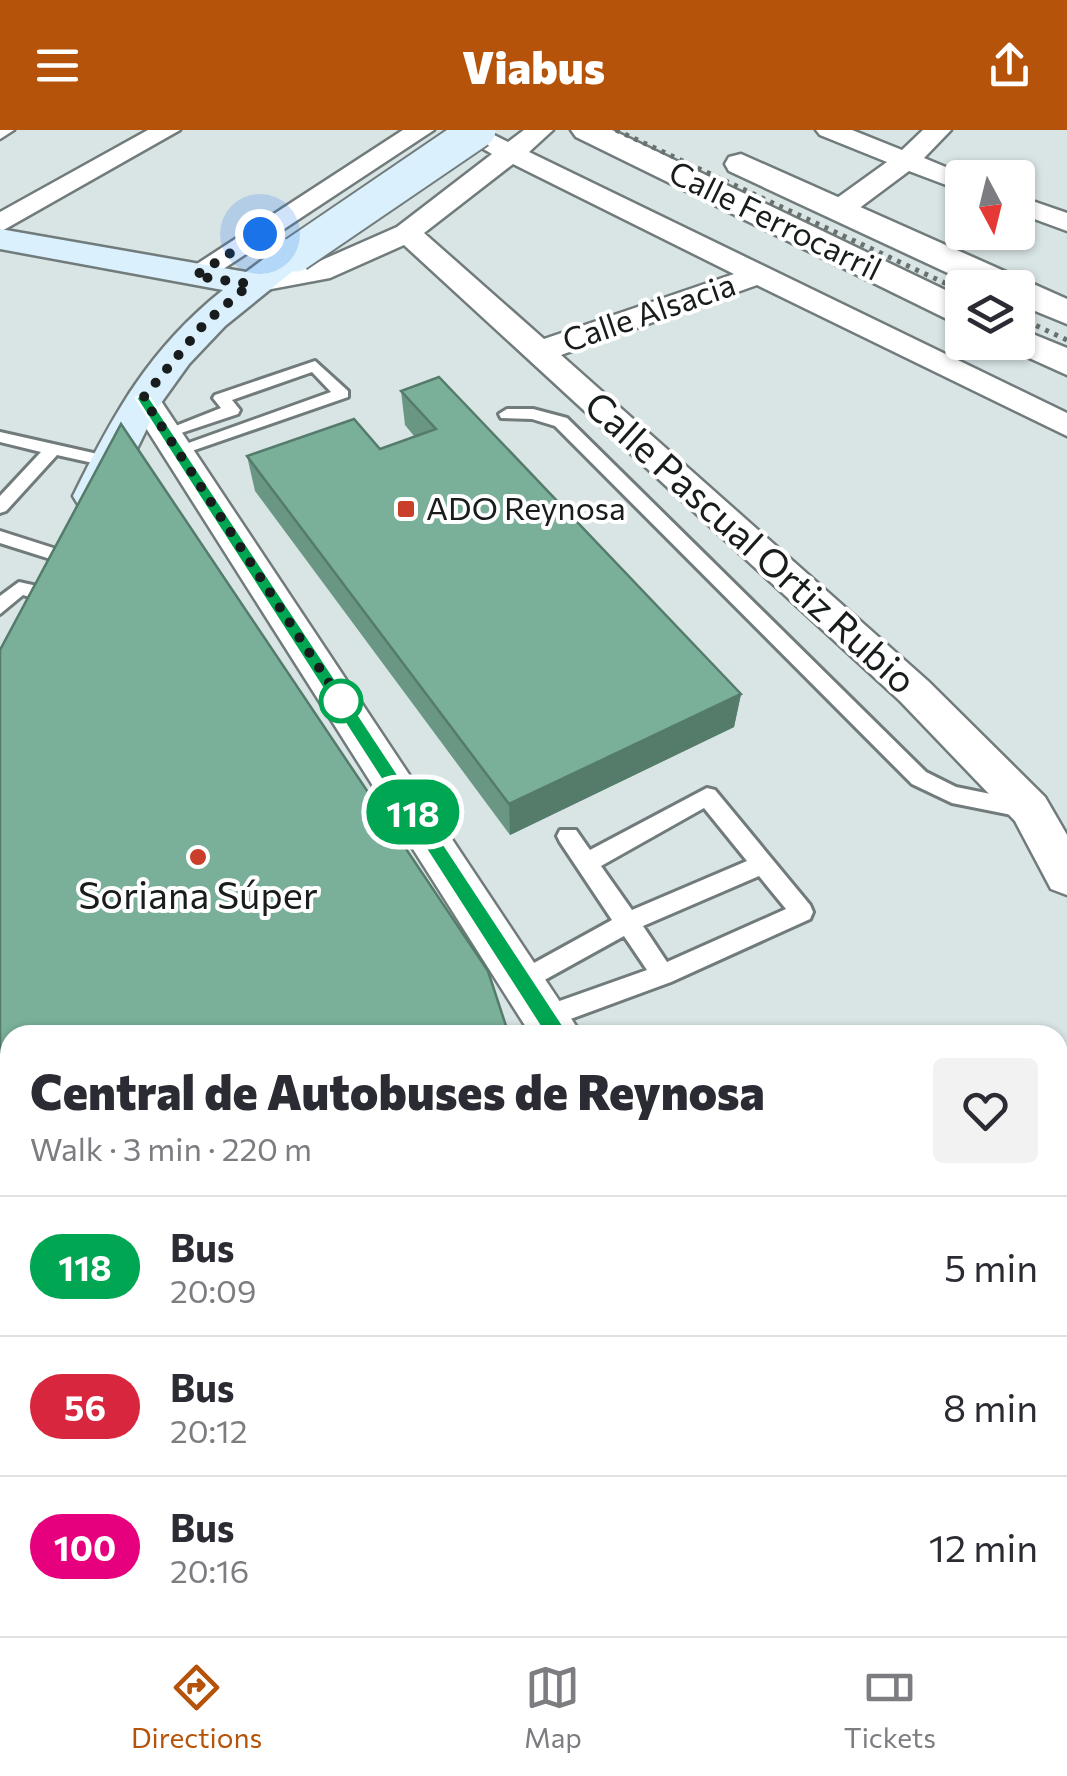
<!DOCTYPE html>
<meta charset="utf-8">
<style>
body{margin:0;font-family:Commissioner,sans-serif;background:#f2f2f3;color:#2b2b33;height:100vh;display:flex;flex-direction:column;font-size:38px;white-space:nowrap}
*{box-sizing:border-box;margin:0}
p{font-size:32px;color:#7c7c81}
.icon{flex:none;width:55px;height:55px;fill:none;stroke:currentColor;stroke-width:2;stroke-linecap:round;stroke-linejoin:round}
.map{position:relative;flex:1;overflow:hidden}
.sheet{position:absolute;left:0px;top:895px;width:1068px;height:612px;display:flex;flex-direction:column;background:#fff;border-radius:30px 30px 0 0;box-shadow:0 2px 8px #0004}
.sheet>*{flex:none}
.badge{padding:0 20px;border-radius:32px;font-size:35px;line-height:65px}
.needle{width:65px;rotate:173deg}
.buttons{position:absolute;left:945px;top:30px;display:grid;gap:20px}
.buttons a{display:grid;place-items:center;width:90px;height:90px;border-radius:10px;background:#fff;box-shadow:0 2px 8px #0004;font-size:50px}
.you{position:absolute;width:50px;height:50px;margin:-25px;border:8px solid #fff;border-radius:50%;background:#1a73e8;box-shadow:0 0 0 15px #1a73e833}
.map>.badge{position:absolute;translate:-50% -50%;box-shadow:0 0 0 5px #fff}
.round{display:grid;place-items:center;flex:none;width:105px;height:105px;border-radius:10px;background:#f2f2f3}
.head{display:flex;align-items:center;justify-content:space-between;height:170px;padding:0 30px}
h1{font-size:48px;font-weight:800;line-height:75px}
ul{padding:0;list-style:none}
li{display:flex;align-items:center;gap:30px;height:140px;padding:0 30px;border-top:2px solid #e1e1e2}
li div{flex:1}
li b{display:block;font-size:38px}
li em{font-style:normal}
li .badge{min-width:110px;font-weight:700;text-align:center}
header{display:flex;justify-content:space-between;align-items:center;height:130px;padding:0 30px;background:#b45309;color:#fff;font-size:45px;font-weight:800}
.tabs{display:flex;justify-content:space-around;align-items:center;height:140px;border-top:2px solid #e1e1e2;background:#fff;font-size:28px;color:#7c7c81}
.tabs a{display:grid;justify-items:center;gap:5px}
.tabs .current{color:#b45309}
.map>svg:first-child{display:block}
</style>
<header><svg class="icon" aria-label="menu" viewBox="0 0 24 24"><path d="M4 6h16M4 12h16M4 18h16"/></svg>Viabus<svg class="icon" aria-label="share" viewBox="0 0 24 24"><path d="M12 15V3M7 8l5-5 5 5M5 13v7h14v-7"/></svg></header>
<div class="map">
<svg width="1067" height="1506" viewBox="0 0 1067 1506">
<rect width="100%" height="100%" fill="#d9e4e5"/>
<g fill="none" stroke-linecap="round" stroke-linejoin="round">
<!-- service casing -->
<g stroke="#717b7b" stroke-width="6">
<path id="service" d="M 315,231 L 348,261 L 348,267 L 183,324 L 177,325 L 169,320 L 331,262 L 312,242 L 232,270 L 240,280 L 238,284 L 166,308 L 158,303 L 221,278 L 213,268 L 215,265 Z
M 507,279 L 533,279 L 567,288 L 926,642 L 956,657 L 1035,673 L 1038,679 L 1035,685 L 1027,688 L 952,673 L 912,654 L 555,296 L 532,289 L 501,288 L 499,284 Z
M 0,302 L 111,327 L 120,332 L 111,337 L 57,325 L 6,381 L 0,383 L 0,366 L 41,322 L 0,312 Z
M 0,401 L 69,423 L 72,427 L 63,433 L 0,413 Z
M 19,452 L 51,459 L 53,464 L 44,471 L 23,465 L 0,484 L 0,466 Z
M 707,658 L 715,660 L 810,775 L 813,782 L 810,789 L 671,852 L 546,898 L 537,895 L 534,887 L 537,879 L 647,840 L 624,806 L 530,858 L 522,861 L 514,858 L 510,851 L 514,844 L 612,790 L 560,712 L 557,706 L 560,700 L 576,700 L 590,720 ZM 704,678 L 747,731 L 632,780 L 601,736 ZM 759,746 L 786,779 L 667,832 L 643,796 Z
M 849,1498 L 881,1498 L 881,1506 L 849,1506 Z"/>
</g>
<!-- minor casing -->
<g stroke="#717b7b" stroke-width="5">
<path id="minor" d="M 0,0 L 14,0 L 0,9 Z
M 148,0 L 180,0 L 0,102 L 0,82 Z
M 403,0 L 434,0 L 205,151 L 185,151 L 180,145 Z
M 451,0 L 484,0 L 508,12 L 524,0 L 553,0 L 529,22 L 1067,283 L 1067,306 L 757,155 L 561,225 L 928,551 L 1045,667 L 1067,705 L 1067,765 L 1051,759 L 1015,691 L 900,571 L 404,115 L 330,148 L 250,163 L 240,160 L 235,154 L 240,148 L 313,134 L 397,97 L 492,24 ZM 513,34 L 734,144 L 544,209 L 424,103 Z
M 816,0 L 852,0 L 902,20 L 923,0 L 951,0 L 924,28 L 972,48 L 962,48 L 962,61 L 909,41 L 850,85 L 830,85 L 826,79 L 830,73 L 887,32 L 820,5 Z
M 1018,66 L 1067,83 L 1067,101 L 1018,83 Z
M 143,258 L 155,261 L 159,268 L 582,905 L 531,905 L 127,268 L 131,261 Z"/>
</g>
<!-- tertiary casing -->
<g stroke="#717b7b" stroke-width="5">
<path id="tertiary" d="M 571,0 L 612,0 L 962,168 L 962,193 L 949,190 L 576,7 Z
M 741,24 L 1067,169 L 1067,194 L 1018,174 L 1018,158 L 980,158 L 729,41 L 725,34 L 729,27 Z
M 1018,198 L 1067,218 L 1067,245 L 1005,217 L 1001,212 L 1018,212 Z"/>
</g>
<!-- secondary casing -->
<g stroke="#717b7b" stroke-width="5">
<path id="secondary" d="M 0,99 L 246,142 C 266,128 283,110 308,117 L 314,124 L 225,196 L 189,234 L 156,280 L 109,376 L 94,380 L 79,376 L 73,366 C 114,283 149,219 223,160 L 0,119 Z
M 0,1072 L 10,1076 L 10,1142 L 0,1138 Z
M 1058,1449 L 1067,1452 L 1067,1506 L 1026,1506 L 1023,1498 L 1058,1498 Z"/>
</g>
<!-- service -->
<use href="#service" fill="#fff" fill-rule="evenodd"/>
<!-- minor -->
<use href="#minor" fill="#fff" fill-rule="evenodd"/>
<!-- tertiary -->
<use href="#tertiary" fill="#fff" fill-rule="evenodd"/>
<!-- secondary -->
<use href="#secondary" fill="#daf0fc" fill-rule="evenodd"/>
<!-- rail -->
<path stroke="#697070" stroke-width="5" stroke-dasharray="4 6" stroke-linecap="butt" d="M 616,0 L 962,161
M 1018,187 L 1067,210"/>
<!-- secondary-bridge casing -->
<g stroke="#717b7b" stroke-width="39" stroke-linecap="butt">
<path id="secondary-bridge" d="M 296,124 L 478,0"/>
</g>
<!-- secondary-bridge -->
<use href="#secondary-bridge" stroke="#daf0fc" stroke-width="35"/>
</g>
<!-- wall -->
<path fill="#699784" d="M 401,261 L 741,564 L 734,597 L 510,705 L 255,361 L 247,326 L 380,319 L 414,306 L 405,295 Z
M 0,520 L 10,905 L 10,1060 L 0,1057 Z"/>
<!-- shaded-wall -->
<path fill="#557b6b" d="M 741,564 L 734,597 L 510,705 L 509,674 Z"/>
<!-- building -->
<path fill="#7ab099" stroke="#557b6b" stroke-width="2.5" d="M 439,247 L 741,564 L 509,674 L 247,326 L 354,289 L 380,319 L 436,299 L 401,261 Z
M 121,294 L 488,841 L 509,905 L 10,905 L 10,1046 L 0,1043 L 0,520 Z
M 484,1498 L 625,1498 L 664,1506 L 483,1506 Z"/>
<!-- line -->
<path fill="#00a651" stroke="#fff" stroke-width="2.5" d="M 143,264 L 150,268 L 565,898 L 568,905 L 565,912 L 550,912 L 136,268 Z"/>
<g fill="none" stroke-linecap="round" stroke-linejoin="round">
<!-- walk -->
<path stroke="#181c1c" stroke-width="10" stroke-dasharray="0 18" d="M 260,104 L 195,146 L 250,154 L 204,194 L 143,268 L 350,585 L 341,571"/>
</g>
<!-- markers -->
<g fill="#ca3f29" stroke="#fff" stroke-width="4">
<rect x="396" y="369" width="20" height="20" rx="5"/>
<circle cx="198" cy="727" r="10"/>
</g>
<circle fill="#fff" stroke="#00a651" stroke-width="5" cx="341" cy="571" r="20"/>
<g text-anchor="middle" stroke-width="8" stroke-linejoin="round" paint-order="stroke">
<!-- far-street labels -->
<g font-size="32" fill="#181c1c" stroke="#fff">
<text transform="translate(775 91) rotate(26)" y="11">Calle Ferrocarril</text>
<text transform="translate(649 183) rotate(-19)" y="11">Calle Alsacia</text>
</g>
<!-- far-poi labels -->
<g font-size="32" fill="#181c1c" stroke="#fff" text-anchor="start">
<text x="426" y="390">ADO Reynosa</text>
</g>
<!-- street labels -->
<g font-size="38" fill="#181c1c" stroke="#fff">
<text transform="translate(750 413) rotate(42)" y="13">Calle Pascual Ortiz Rubio</text>
</g>
<!-- poi labels -->
<g font-size="38" fill="#181c1c" stroke="#fff">
<text x="198" y="779">Soriana Súper</text>
</g>
</g>
</svg>
<div class="buttons">
<a><svg class="needle" viewBox="-14 -14 28 28"><path d="M0-13l5 13h-10z" fill="#e53935"/><path d="M0 13l5-13h-10z" fill="#7c7c81"/></svg></a>
<a><svg class="icon" aria-label="layers" viewBox="0 0 24 24"><path d="M12 4l9 5-9 5-9-5zM3 14l9 5 9-5"/></svg></a>
</div>
<div class="you" style="left:260px;top:104px"></div>
<b class="badge" style="left:413px;top:682px;background:#00a651;color:#fff">118</b>
<section class="sheet">
<div class="head"><div><h1>Central de Autobuses de Reynosa</h1><p>Walk · 3 min · 220 m</p></div><a class="round"><svg class="icon" aria-label="heart" viewBox="0 0 24 24"><path d="M12 20l-8-8c-3-5 5-10 8-4 3-6 11-1 8 4z"/></svg></a></div>
<ul>
<li><span class="badge" style="background:#00a651;color:#fff">118</span><div><b>Bus</b><p>20:09</p></div><em>5 min</em></li>
<li><span class="badge" style="background:#d7263d;color:#fff">56</span><div><b>Bus</b><p>20:12</p></div><em>8 min</em></li>
<li><span class="badge" style="background:#e6007e;color:#fff">100</span><div><b>Bus</b><p>20:16</p></div><em>12 min</em></li>
</ul>
</section>
</div>
<nav class="tabs">
<a class="current"><svg class="icon" aria-label="directions" viewBox="0 0 24 24"><path d="M12 3l9 9-9 9-9-9zM9 14v-3h6M13 9l2 2-2 2"/></svg>Directions</a>
<a><svg class="icon" aria-label="map" viewBox="0 0 24 24"><path d="M3 6l6-2 6 2 6-2v14l-6 2-6-2-6 2zM9 4v14M15 6v14"/></svg>Map</a>
<a><svg class="icon" aria-label="tickets" viewBox="0 0 24 24"><path d="M3 7h18v10H3zM15 7v10"/></svg>Tickets</a>
</nav>
